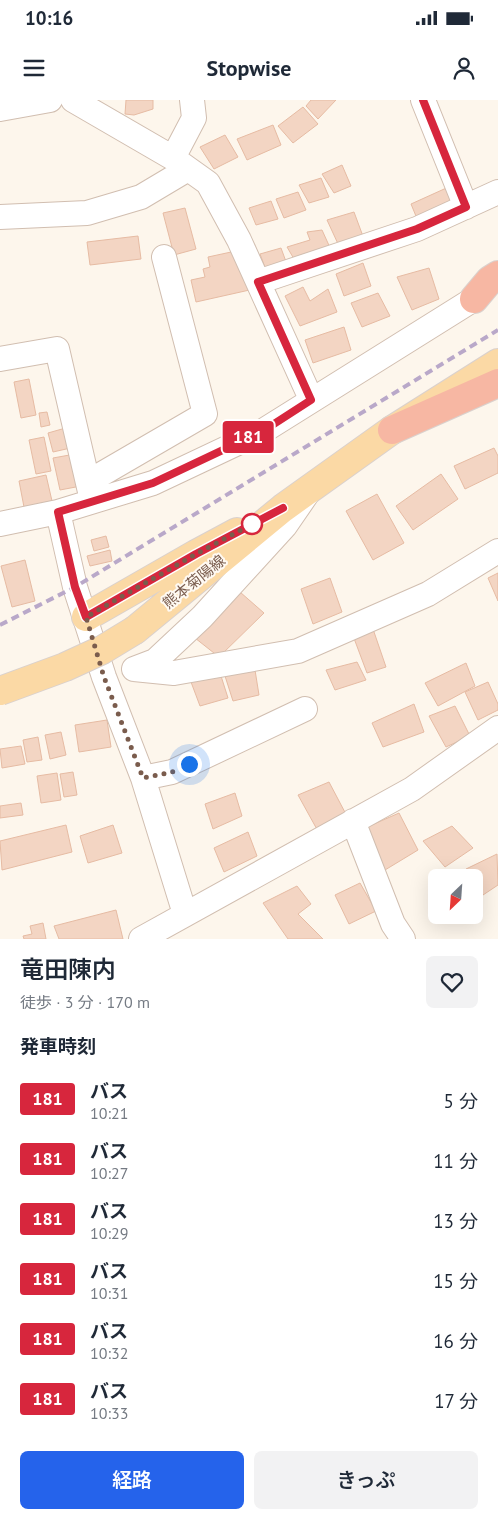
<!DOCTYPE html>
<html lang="ja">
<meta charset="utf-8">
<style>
body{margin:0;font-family:"PT Sans","Noto Sans JP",sans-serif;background:#f2f2f3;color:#1f2937;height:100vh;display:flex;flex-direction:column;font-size:19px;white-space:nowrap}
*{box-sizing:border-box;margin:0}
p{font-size:16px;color:#747a83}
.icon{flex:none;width:28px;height:28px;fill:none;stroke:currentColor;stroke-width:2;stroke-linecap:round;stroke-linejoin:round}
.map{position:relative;height:839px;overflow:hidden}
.sheet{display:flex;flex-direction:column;background:#fff;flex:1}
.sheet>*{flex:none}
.badge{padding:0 10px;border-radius:4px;font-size:18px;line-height:32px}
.needle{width:32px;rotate:205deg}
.fabs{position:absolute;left:428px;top:769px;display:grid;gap:10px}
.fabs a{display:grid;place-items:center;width:55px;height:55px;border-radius:8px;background:#fff;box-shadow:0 5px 20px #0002;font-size:25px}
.you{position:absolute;width:25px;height:25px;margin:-12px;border:4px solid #fff;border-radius:50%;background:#1a73e8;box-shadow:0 0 0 8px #1a73e833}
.map>.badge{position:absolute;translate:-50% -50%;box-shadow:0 0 0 2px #fff}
h2{padding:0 20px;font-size:19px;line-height:45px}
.round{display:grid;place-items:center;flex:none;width:52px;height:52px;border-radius:8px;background:#f2f2f3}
.head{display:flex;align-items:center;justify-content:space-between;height:85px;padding:0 20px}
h1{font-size:24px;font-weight:600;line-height:38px}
.button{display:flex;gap:10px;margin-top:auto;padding:10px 20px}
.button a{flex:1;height:58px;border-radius:8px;background:#2563eb;color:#fff;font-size:20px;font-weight:600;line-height:58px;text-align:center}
.button a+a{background:#f2f2f3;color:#1f2937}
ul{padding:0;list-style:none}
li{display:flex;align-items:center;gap:15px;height:60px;padding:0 20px}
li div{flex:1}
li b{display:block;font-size:19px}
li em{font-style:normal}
li .badge{min-width:55px;font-weight:700;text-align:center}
.status{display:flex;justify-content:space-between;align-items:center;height:35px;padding:0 25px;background:#fff;direction:ltr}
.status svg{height:14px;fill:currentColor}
header{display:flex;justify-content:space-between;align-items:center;height:65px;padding:0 20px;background:#fff;font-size:22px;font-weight:600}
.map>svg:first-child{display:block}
</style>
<div class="status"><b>10:16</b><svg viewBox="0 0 49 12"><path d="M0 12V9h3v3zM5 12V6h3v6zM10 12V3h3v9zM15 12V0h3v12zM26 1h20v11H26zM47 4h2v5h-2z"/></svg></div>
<header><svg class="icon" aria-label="menu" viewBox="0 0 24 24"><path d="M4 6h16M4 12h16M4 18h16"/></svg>Stopwise<svg class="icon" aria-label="person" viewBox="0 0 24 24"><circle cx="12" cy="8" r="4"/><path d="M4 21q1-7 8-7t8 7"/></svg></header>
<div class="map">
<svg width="498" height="839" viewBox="0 0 498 839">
<rect width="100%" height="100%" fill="#fdf6ec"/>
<!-- building -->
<path fill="#f3d5c3" stroke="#e6bba3" d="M 126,0 L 153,0 L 153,9 L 134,15 L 125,14 Z
M 311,0 L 336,0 L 318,19 L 306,6 Z
M 303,7 L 318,24 L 293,43 L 278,26 Z
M 273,25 L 281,45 L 247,60 L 237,39 Z
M 225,35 L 238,57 L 214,69 L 200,47 Z
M 342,65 L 351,86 L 334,93 L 322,74 Z
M 321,78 L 329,97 L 309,103 L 299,85 Z
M 453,85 L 461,102 L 418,121 L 411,104 Z
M 298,92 L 306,110 L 284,118 L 276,99 Z
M 271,101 L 278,119 L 256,125 L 249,108 Z
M 185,108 L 196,149 L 174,155 L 163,113 Z
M 354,112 L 364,139 L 339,146 L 327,120 Z
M 322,130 L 332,152 L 297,164 L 287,147 L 310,140 L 307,132 Z
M 138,136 L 141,159 L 90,165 L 87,142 Z
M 281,148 L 288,167 L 267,173 L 260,154 Z
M 245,149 L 254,189 L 196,202 L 191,180 L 205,177 L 203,169 L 210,167 L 208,157 Z
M 363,163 L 371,186 L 344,196 L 336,174 Z
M 429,168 L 439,199 L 412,210 L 397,177 Z
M 303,187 L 310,201 L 328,189 L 337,212 L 300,226 L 285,196 Z
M 378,193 L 390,216 L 362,227 L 351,203 Z
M 344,227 L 351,250 L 313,263 L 305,240 Z
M 29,279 L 36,315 L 21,318 L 14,282 Z
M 47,312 L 50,325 L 41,327 L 39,313 Z
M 69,327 L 75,347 L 53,352 L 48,333 Z
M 44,337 L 51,371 L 36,374 L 29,340 Z
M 494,348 L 498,356 L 498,373 L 465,389 L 454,366 Z
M 75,354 L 81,386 L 60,390 L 53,358 Z
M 441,374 L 458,399 L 413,430 L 396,406 Z
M 46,375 L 52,401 L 24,407 L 19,381 Z
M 377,394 L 404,443 L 373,460 L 346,411 Z
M 106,436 L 109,447 L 94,451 L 91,440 Z
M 110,450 L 112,461 L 90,466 L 87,456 Z
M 25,460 L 35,501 L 12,507 L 1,466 Z
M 498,473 L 498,501 L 488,478 Z
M 330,478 L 342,512 L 313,524 L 301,489 Z
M 240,492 L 264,513 L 219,557 L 195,538 Z
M 373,529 L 386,567 L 367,573 L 352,533 Z
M 357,562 L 366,580 L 335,590 L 326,570 Z
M 466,563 L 475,586 L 438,606 L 425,583 Z
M 255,570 L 259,595 L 233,601 L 225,576 Z
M 221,576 L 228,598 L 200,606 L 191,582 Z
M 488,582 L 498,604 L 498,610 L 478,620 L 465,592 Z
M 414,604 L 424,632 L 383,647 L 372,623 Z
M 455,606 L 470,636 L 446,647 L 429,616 Z
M 107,620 L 111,647 L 79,652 L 75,625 Z
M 61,632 L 66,655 L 50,659 L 45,635 Z
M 38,637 L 42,660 L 27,662 L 23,640 Z
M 21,646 L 25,664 L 2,668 L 0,649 Z
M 73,672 L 77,695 L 64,697 L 60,674 Z
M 57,673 L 61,700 L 41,703 L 37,676 Z
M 329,682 L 348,718 L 319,733 L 298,695 Z
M 235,693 L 242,716 L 213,729 L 205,704 Z
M 21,703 L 23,715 L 0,718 L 0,706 Z
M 399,713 L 418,750 L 385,770 L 365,728 Z
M 66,725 L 72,752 L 2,770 L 0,741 Z
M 113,725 L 122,753 L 88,763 L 80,736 Z
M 452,726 L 473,748 L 445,767 L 423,741 Z
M 248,732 L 257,756 L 224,772 L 214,748 Z
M 497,754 L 498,785 L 483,795 L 474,780 L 474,778 L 472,778 L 466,769 Z
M 360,783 L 376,811 L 349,824 L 335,795 Z
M 297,786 L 311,804 L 298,814 L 323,839 L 288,839 L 263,803 Z
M 116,810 L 123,839 L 59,839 L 54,826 Z
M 43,823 L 46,839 L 24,839 L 23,836 L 32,834 L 30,826 Z"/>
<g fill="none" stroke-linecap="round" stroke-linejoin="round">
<!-- minor casing -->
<g stroke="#d1beb0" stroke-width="26">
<path id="minor" d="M 73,0 L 173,58 L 208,83 L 239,140 L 311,299
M 423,0 L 466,107
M 0,9 L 50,0
M 173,58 L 194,18 L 192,0
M 0,117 L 87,113 L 141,97 L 188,69
M 258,182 L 417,129 L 498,92
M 0,259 L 57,249 L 91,396
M 88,382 L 205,314 L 164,157
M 58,412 L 75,487 L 104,577 L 143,678 L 185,814
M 0,424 L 58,412 L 153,383 L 263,331 L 474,199
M 134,569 L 174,573 L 298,551 L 428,494 L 498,451
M 134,569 L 155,561 L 202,517 L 285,426 L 307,394
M 143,678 L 172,672 L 305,609
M 353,721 L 393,824 L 403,839
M 141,839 L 412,689 L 498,628"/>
</g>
<!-- major casing -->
<g stroke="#dad1cd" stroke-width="30">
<path id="major" d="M 86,517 L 196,454 L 237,432
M 135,530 L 283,408 L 392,330 L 498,263"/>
</g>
<!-- highway casing -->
<g stroke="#dad1cd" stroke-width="30">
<path id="highway" d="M 474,199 L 490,180 L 498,175
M 392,330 L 498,283"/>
</g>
<!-- minor -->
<use href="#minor" stroke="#fff" stroke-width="24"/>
<!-- major -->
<use href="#major" stroke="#fbd9a5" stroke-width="28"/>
<!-- highway -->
<use href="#highway" stroke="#f7b7a3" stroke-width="28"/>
<!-- rail -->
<path stroke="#b9a8c9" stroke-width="4" stroke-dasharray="8 5" stroke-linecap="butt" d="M 0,525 L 75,487 L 498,230"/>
<!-- major-bridge casing -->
<g stroke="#dad1cd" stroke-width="30" stroke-linecap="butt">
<path id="major-bridge" d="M 0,591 L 65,567 L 102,550 L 135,530"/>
</g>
<!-- major-bridge -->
<use href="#major-bridge" stroke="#fbd9a5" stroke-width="28"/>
</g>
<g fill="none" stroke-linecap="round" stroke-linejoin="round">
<!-- line casing -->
<g stroke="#fff" stroke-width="11">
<path id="line" d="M 283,408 L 196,454 L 86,517 L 75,487 L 58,412 L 153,383 L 263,331 L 311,300 L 258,182 L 417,129 L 466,107 L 423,0"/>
</g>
<!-- line -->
<use href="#line" stroke="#d7263d" stroke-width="8"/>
<!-- walk -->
<path stroke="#7a5c4d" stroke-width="5" stroke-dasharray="0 9" d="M 189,664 L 172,672 L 143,678 L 104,577 L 86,517 L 196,454 L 252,424"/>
</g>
<!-- markers -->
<circle fill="#fff" stroke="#d7263d" stroke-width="2.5" cx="252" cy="424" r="10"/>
<g text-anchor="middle" stroke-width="4" stroke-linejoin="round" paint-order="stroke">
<!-- street labels -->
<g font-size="15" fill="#7a5c4d" stroke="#fffaf3">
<text transform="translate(194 482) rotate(-39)" y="5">熊本菊陽線</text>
</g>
</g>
</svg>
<div class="fabs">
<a><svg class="needle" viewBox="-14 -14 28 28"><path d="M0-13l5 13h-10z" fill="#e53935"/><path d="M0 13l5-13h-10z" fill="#747a83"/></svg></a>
</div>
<div class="you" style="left:189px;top:664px"></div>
<b class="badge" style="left:248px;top:337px;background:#d7263d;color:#fff">181</b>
</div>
<section class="sheet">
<div class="head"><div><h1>竜田陳内</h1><p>徒歩 · 3 分 · 170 m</p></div><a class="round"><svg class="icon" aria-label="heart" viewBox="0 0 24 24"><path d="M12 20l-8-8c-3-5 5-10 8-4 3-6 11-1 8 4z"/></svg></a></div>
<h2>発車時刻</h2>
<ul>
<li><span class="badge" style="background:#d7263d;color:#fff">181</span><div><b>バス</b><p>10:21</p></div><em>5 分</em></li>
<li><span class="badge" style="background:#d7263d;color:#fff">181</span><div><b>バス</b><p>10:27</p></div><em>11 分</em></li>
<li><span class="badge" style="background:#d7263d;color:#fff">181</span><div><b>バス</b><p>10:29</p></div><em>13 分</em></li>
<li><span class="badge" style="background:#d7263d;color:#fff">181</span><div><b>バス</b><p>10:31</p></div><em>15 分</em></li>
<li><span class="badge" style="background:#d7263d;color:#fff">181</span><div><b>バス</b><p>10:32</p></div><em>16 分</em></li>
<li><span class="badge" style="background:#d7263d;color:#fff">181</span><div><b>バス</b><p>10:33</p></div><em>17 分</em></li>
</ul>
<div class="button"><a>経路</a><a>きっぷ</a></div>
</section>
